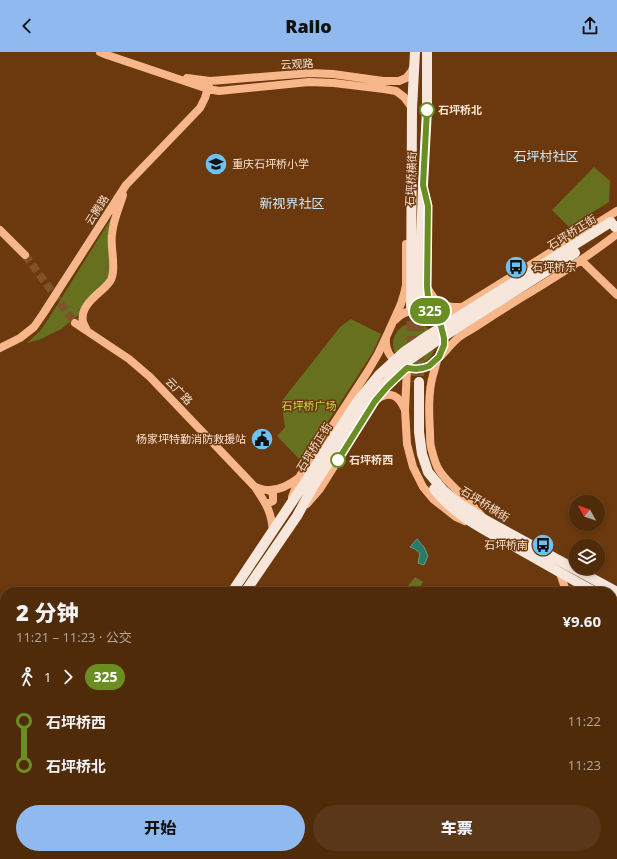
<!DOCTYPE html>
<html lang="zh">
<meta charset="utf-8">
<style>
body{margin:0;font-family:"Open Sans","Noto Sans SC",sans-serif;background:#5a3718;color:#f1f3f6;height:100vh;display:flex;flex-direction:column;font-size:15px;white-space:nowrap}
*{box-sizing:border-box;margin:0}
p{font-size:13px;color:#b4a79c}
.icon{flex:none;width:22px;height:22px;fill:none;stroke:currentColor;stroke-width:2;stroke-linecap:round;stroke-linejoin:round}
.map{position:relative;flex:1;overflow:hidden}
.side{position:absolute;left:0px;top:535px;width:617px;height:272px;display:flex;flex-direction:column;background:#502b0a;border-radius:16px 16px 0 0;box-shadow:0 2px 6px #0003,0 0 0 1px #67472b}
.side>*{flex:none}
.badge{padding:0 8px;border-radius:13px;font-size:14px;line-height:26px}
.needle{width:26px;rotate:310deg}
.fabs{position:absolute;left:569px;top:443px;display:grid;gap:8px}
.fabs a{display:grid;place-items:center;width:36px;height:36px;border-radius:50%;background:#502b0a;box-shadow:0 2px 6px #0003,0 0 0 1px #67472b;font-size:20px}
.map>.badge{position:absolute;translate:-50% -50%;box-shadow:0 0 0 2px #fff}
.legs{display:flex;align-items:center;gap:6px;height:44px;padding:0 16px;font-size:13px}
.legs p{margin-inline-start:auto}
.overview{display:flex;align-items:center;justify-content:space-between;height:68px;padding:0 16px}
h1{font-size:22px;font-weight:800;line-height:30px}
.action{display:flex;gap:8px;margin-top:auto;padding:8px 16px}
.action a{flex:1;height:46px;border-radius:24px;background:#90b9f0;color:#111;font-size:16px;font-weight:800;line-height:46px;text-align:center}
.action a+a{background:#5a3718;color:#f1f3f6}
ul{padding:0 16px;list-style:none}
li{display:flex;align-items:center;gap:14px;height:44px;font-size:15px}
li i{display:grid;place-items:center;width:6px;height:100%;margin:0 5px;background:currentColor}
li i::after{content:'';width:10px;height:10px;margin:-5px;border:3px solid;border-radius:50%;background:#502b0a}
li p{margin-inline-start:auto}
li:first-child i{background:linear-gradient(#0000 50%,currentColor 0)}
li:last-child i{background:linear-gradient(currentColor 50%,#0000 0)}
header{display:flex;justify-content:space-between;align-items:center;height:52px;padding:0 16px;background:#90b9f0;color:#111;font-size:18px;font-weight:800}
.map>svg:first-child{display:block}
</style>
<header><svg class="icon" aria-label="back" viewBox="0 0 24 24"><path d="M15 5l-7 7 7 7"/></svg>Railo<svg class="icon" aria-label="share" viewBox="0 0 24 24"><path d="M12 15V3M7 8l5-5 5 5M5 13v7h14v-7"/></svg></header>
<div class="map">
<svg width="617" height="807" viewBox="0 0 617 807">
<rect width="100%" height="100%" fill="#6b390d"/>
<!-- green -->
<path fill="#67701e" d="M 594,115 L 610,129 L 609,150 L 569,175 L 552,158 Z
M 112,165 L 110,219 L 109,224 L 106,229 L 80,262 L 61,277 L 41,287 L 27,291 L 40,279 L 49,266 Z
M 351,267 L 381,282 L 373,300 L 302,410 L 277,384 L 285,375 L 281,350 L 340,275 Z
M393 292a21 21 0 1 1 42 0a21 21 0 1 1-42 0Z
M 415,525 L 423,530 L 417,540 L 408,534 Z
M 617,641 L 617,682 L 612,683 L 612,642 Z
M 457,802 L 492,802 L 491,807 L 454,807 Z"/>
<!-- water -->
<path fill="#287b69" stroke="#679a88" d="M 417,487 L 424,495 L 428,504 L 424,513 L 418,511 L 420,501 L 415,497 L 410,495 Z"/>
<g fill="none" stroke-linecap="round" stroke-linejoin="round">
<!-- secondary-tunnel -->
<path stroke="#80522a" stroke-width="8" stroke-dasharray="8 4" stroke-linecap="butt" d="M 25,203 L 75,271"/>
<!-- primary-tunnel -->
<path stroke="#80522a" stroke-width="10" stroke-dasharray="10 5" stroke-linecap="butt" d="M 411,254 L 413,330
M 419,254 L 419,330"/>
<!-- secondary -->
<path stroke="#f7b78a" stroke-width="8" d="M 100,0 L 107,3 L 208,37 L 219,39 L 309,30 L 334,31 L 384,37 L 396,39 L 404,45 L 412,56
M 187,26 L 210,29 L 223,28 L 310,21 L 333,22 L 383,29 L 399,29 L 406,26 L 411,20 L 414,14
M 425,141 L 428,154 L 427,235 L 429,253 L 432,264
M 0,178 L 25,203
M 581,208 L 617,243
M 428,237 C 437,252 442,255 459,255
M 432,264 L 441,263 L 464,254 L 617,159
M 395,268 C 402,260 411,257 422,260 C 434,263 443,272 444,285 C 445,293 441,299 438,306 C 436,311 435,317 433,323 C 428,341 429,362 430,380 C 430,385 430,391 431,395 C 433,403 435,412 439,418 C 446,429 455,436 464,445 C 470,450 475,457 481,463
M 75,271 L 129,307 L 150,325 L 255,435
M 87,279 C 86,276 84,273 83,270 C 80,256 93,246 103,237 C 106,234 111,230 112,225 C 116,213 110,195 112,182 C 113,169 119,156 123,143
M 386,286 C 384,305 403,321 422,316 C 437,313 447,295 459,285 C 463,282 467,280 472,277 C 481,271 491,265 500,259 C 540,234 580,211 617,182
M 0,296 L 20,286 L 34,275 L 43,262 L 126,133 L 200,56 L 205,46 L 210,29
M 407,316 L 405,358 L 407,392 L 413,415 L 423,435 L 433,447 L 456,465 L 465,469
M 377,347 C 391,338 399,344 405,358
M 292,445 L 300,424 L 368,319 L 378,302 L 387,283 L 401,252 L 404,242 L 406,233 L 406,192
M 266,451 L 269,451 L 273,449 L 273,442 L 270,439
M 307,452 L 320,437 L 375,349 L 382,341
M 273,479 C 271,458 266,452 255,435 C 259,436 263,438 267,438 C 279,439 291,432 300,425
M 560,521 L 565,536 L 564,540
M 237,802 L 240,807
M 249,802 L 252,807
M 522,807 L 523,802
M 529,807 L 529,802"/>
<!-- primary -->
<path stroke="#f7e6db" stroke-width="10" d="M 615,175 L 617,174
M 411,254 L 412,57 L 415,0
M 419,254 L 423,133 L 427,58 L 427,0
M 419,330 L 419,380 L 422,402 L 428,420 L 443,438 L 460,452 L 487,469 L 617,540
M 434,437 C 453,462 483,477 510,492 C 538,508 566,524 595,540
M 232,540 L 306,429
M 245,540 L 297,464 L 314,433
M 612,550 L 617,552
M 1,807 L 5,802
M 14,807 L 18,802"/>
<!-- primary-bridge -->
<path stroke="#f7e6db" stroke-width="10" d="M 306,429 L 357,350 L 379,323 L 404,300 L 429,283 L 611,170
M 314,433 L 371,346 L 405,311 L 441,286 L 575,201"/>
</g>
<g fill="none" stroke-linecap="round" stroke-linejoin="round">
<!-- line-1 casing -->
<g stroke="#fff" stroke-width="9">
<path id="line-1" d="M 338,408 L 375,349 L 388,334 L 407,316 L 416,317 L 423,316 L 429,314 L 439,305 L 444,293 L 444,286 L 441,274 L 437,268 L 432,264 L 429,253 L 427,235 L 428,154 L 423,133 L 427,58"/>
</g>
<!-- line-1 -->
<use href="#line-1" stroke="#6b8e23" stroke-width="6"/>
</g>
<!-- icons -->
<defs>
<g id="school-disc" transform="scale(1.15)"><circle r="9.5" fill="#6dc2f3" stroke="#6b390d"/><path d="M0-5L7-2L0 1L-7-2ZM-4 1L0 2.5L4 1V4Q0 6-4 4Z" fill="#111"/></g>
<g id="bus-disc" transform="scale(1.15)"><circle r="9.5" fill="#6dc2f3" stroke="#6b390d"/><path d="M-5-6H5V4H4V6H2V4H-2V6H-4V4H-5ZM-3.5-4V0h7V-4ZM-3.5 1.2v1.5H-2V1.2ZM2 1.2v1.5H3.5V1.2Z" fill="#111"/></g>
<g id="civic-disc" transform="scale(1.15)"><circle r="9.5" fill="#6dc2f3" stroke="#6b390d"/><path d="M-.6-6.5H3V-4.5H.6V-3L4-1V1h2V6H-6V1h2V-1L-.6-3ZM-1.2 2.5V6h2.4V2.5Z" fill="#111"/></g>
</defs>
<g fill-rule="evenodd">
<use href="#school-disc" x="216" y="112"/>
<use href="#bus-disc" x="516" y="215"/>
<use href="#civic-disc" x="262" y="387"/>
<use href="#bus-disc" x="543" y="493"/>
</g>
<!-- markers -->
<g fill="#fff" stroke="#6b8e23" stroke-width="2">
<circle cx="427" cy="58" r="7"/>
<circle cx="338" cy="408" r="7"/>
</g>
<g text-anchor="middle" stroke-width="3" stroke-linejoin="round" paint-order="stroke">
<!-- street labels -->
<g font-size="11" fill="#fae1d1" stroke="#6b390d">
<text transform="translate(297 12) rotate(-3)" y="4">云观路</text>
<text transform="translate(411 127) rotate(-87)" y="4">石坪桥横街</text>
<text transform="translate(97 158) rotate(-57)" y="4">云腾路</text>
<text transform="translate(572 180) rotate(-32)" y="4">石坪桥正街</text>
<text transform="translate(179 339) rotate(46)" y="4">云广路</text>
<text transform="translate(314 395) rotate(-58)" y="4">石坪桥正街</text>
<text transform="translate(485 452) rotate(32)" y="4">石坪桥横街</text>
</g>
<!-- stop labels -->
<g font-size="11" font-weight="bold" fill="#fae1d1" stroke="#6b390d" text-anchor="start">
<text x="438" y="62">石坪桥北</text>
<text x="349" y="412">石坪桥西</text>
</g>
<!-- poi labels -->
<g font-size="11" fill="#fae1d1" stroke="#6b390d" text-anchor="start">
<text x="232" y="116">重庆石坪桥小学</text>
<text x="532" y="219">石坪桥东</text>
<text x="246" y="391" text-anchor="end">杨家坪特勤消防救援站</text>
<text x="528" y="497" text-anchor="end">石坪桥南</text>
</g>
<!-- park labels -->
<g font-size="11" fill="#cdde47" stroke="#6b390d">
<text x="309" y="358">石坪桥广场</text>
</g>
<!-- quarter labels -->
<g font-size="13" fill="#c9e6f9" stroke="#6b390d">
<text x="546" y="109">石坪村社区</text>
<text x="292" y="156">新视界社区</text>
</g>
</g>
</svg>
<div class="fabs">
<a><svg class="needle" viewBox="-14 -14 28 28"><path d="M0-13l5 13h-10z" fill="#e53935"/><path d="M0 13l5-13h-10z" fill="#b4a79c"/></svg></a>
<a><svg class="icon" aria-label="layers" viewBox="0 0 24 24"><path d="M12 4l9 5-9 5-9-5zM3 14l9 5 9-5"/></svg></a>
</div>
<b class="badge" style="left:430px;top:259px;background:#6b8e23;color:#fff">325</b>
<section class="side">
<div class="overview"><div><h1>2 分钟</h1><p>11:21 – 11:23 · 公交</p></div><b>¥9.60</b></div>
<div class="legs"><svg class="icon" aria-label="walk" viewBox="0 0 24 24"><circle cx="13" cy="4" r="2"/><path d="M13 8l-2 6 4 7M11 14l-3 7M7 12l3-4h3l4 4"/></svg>1<svg class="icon" aria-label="forward" viewBox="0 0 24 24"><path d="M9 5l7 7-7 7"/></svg><b class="badge" style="background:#6b8e23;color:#fff">325</b></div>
<ul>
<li><i style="color:#6b8e23"></i><b>石坪桥西</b><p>11:22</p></li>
<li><i style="color:#6b8e23"></i><b>石坪桥北</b><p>11:23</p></li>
</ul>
<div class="action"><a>开始</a><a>车票</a></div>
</section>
</div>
